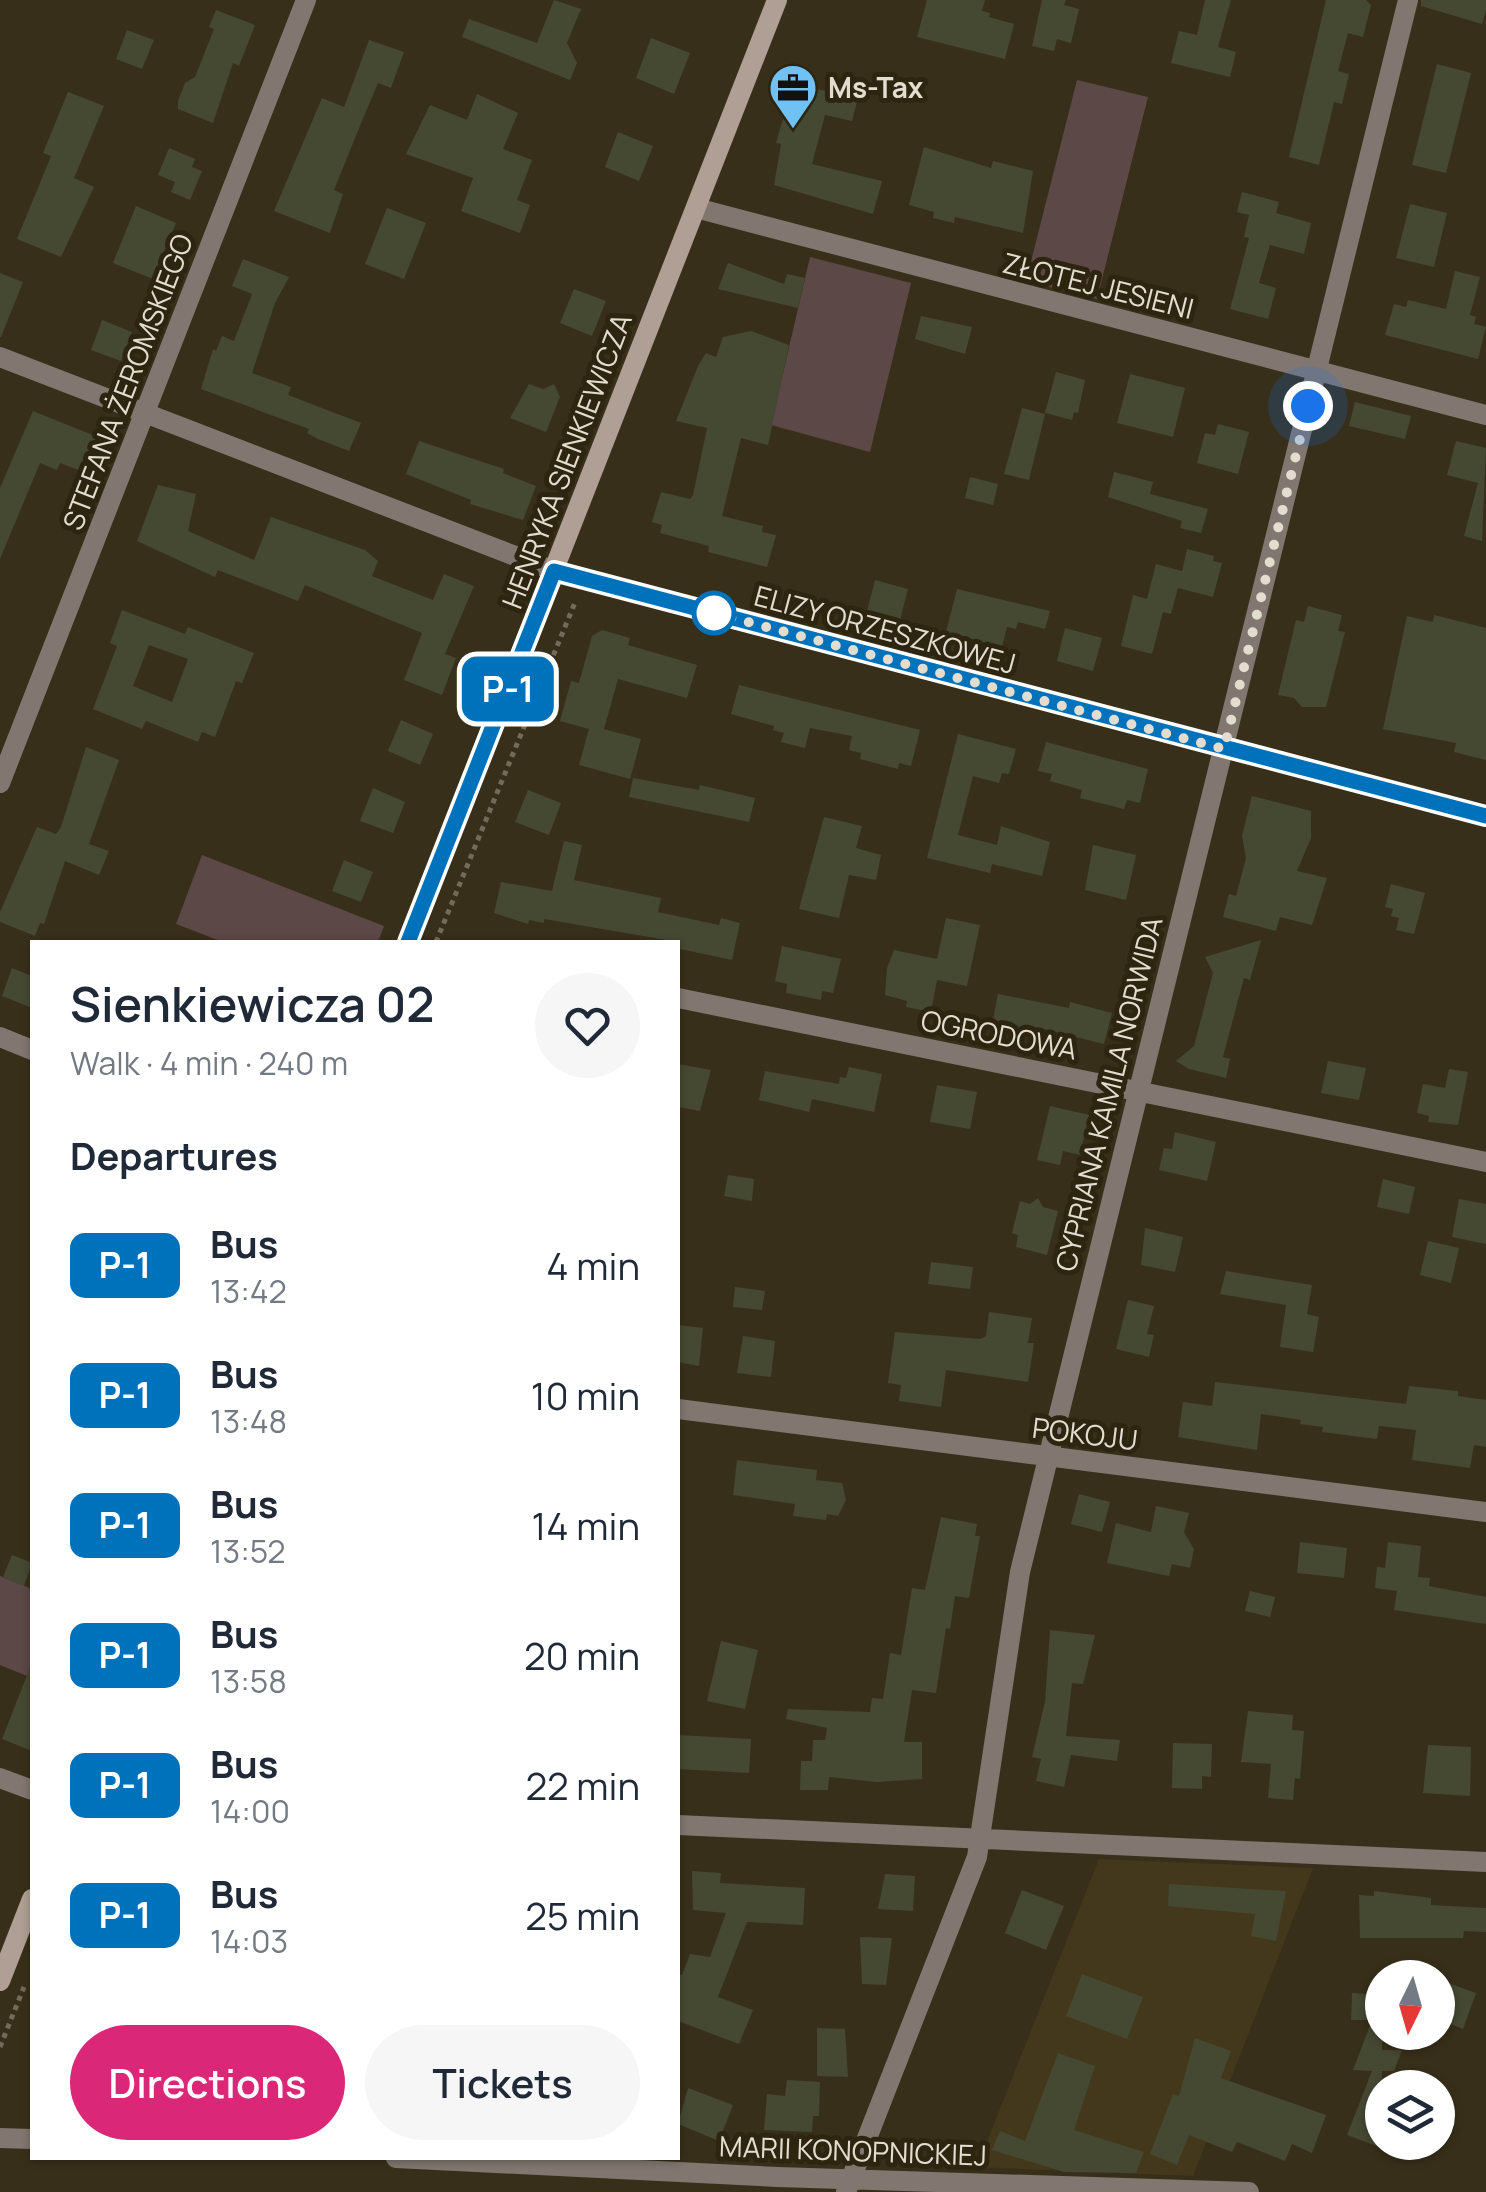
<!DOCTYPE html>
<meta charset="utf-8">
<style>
body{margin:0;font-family:Manrope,sans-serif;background:#f6f6f7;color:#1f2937;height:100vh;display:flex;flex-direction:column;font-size:38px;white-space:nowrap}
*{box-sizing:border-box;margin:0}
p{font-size:32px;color:#747a83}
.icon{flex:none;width:55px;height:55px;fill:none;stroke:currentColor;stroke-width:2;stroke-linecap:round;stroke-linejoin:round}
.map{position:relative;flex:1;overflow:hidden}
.sheet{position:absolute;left:30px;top:940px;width:650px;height:1220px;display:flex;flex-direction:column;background:#fff;border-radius:0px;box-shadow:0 2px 8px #0004}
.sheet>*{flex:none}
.badge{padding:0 20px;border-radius:15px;font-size:35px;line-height:65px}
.needle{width:65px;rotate:185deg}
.tools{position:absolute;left:1365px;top:1960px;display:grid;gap:20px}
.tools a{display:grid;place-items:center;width:90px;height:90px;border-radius:50%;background:#fff;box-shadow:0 2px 8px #0004;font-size:50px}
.you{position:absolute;width:50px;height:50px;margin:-25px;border:8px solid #fff;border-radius:50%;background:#1a73e8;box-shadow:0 0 0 15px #1a73e833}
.map>.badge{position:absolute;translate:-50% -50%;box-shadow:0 0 0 5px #fff}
h2{padding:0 40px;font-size:38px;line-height:90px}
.round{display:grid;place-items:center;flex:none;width:105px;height:105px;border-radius:52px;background:#f6f6f7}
.overview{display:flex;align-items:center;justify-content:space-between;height:170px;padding:0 40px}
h1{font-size:48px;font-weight:600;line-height:75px}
.cta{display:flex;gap:20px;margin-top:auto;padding:20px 40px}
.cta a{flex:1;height:115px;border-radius:60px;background:#db2777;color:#fff;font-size:40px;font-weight:600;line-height:115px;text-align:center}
.cta a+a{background:#f6f6f7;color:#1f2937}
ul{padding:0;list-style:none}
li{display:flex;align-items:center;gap:30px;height:130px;padding:0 40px}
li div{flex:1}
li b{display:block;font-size:38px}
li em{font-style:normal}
li .badge{min-width:110px;font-weight:700;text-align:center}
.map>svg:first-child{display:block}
</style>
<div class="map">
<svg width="1486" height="2192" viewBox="0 0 1486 2192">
<rect width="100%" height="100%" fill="#382f1a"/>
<!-- built -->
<path fill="#44381c" d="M 1099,1859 L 1313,1868 L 1193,2176 L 977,2167 Z"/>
<!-- green -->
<path fill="#5c4846" d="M 1077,80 L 1148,97 L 1097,299 L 1026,281 Z
M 810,257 L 911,283 L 870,452 L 771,425 Z
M 202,855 L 384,926 L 378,942 L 223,942 L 176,924 Z
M 0,1576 L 32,1589 L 32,1678 L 0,1665 Z"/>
<!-- building -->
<path fill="#454932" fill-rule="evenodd" d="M 554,0 L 581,9 L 567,43 L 577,63 L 570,80 L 462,37 L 469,19 L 537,43 Z
M 927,0 L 985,0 L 982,11 L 990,13 L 989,17 L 1014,24 L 1005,59 L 917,37 Z
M 1042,0 L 1066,0 L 1064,5 L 1079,9 L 1071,43 L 1057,39 L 1054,51 L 1032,46 Z
M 1205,0 L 1231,0 L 1218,47 L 1236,52 L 1230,77 L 1171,63 L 1179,31 L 1197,35 Z
M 1326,0 L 1366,0 L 1371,5 L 1363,37 L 1348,33 L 1338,71 L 1349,74 L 1342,104 L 1334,102 L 1319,165 L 1289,157 Z
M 1421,0 L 1486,0 L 1486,10 L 1482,24 L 1421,6 Z
M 216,10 L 255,25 L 239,66 L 233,63 L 213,123 L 178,109 L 178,101 L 185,83 L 195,77 L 214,29 L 209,27 Z
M 127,30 L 154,40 L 142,69 L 116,59 Z
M 651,38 L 690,53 L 674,94 L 636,78 Z
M 369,40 L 404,52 L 391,88 L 378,83 L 362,121 L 334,190 L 343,194 L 330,233 L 274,211 L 322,98 L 344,107 Z
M 1437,64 L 1471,73 L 1446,173 L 1412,165 Z
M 793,84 L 858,98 L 852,121 L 825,115 L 812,164 L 882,181 L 873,214 L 774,185 L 781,144 L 776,143 Z
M 68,92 L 104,106 L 74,178 L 94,187 L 61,257 L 17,239 L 51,156 L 43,153 Z
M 477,94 L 518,113 L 503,149 L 532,160 L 517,200 L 530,205 L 520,233 L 461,211 L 473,178 L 406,154 L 430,105 L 467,120 Z
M 618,132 L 653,146 L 639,181 L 605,167 Z
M 924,147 L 991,168 L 993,161 L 1033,171 L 1023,233 L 955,217 L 954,223 L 933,218 L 934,212 L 909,205 Z
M 169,148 L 195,159 L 192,167 L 202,171 L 190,200 L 171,192 L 175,182 L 158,175 Z
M 1242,192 L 1279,202 L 1276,213 L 1311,223 L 1304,254 L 1270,245 L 1259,283 L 1276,288 L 1268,319 L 1230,309 L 1249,238 L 1244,237 L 1249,215 L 1237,212 Z
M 1410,204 L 1447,213 L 1434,267 L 1396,258 Z
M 136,206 L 176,223 L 153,279 L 113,263 Z
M 387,208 L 426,223 L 404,279 L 365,264 Z
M 243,259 L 289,277 L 275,303 L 252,373 L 291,387 L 288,395 L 361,423 L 349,451 L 318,439 L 307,433 L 309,429 L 201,389 L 213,349 L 216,351 L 222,336 L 234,341 L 252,294 L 232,286 Z
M 728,263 L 784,284 L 787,274 L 805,278 L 798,308 L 718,289 Z
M 1455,271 L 1480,277 L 1470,315 L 1476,317 L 1474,324 L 1486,327 L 1478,359 L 1385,335 L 1394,304 L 1406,307 L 1408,300 L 1446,309 Z
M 0,273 L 23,282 L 1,337 L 0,337 Z
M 574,289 L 606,301 L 592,336 L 560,323 Z
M 921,316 L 972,327 L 965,354 L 915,339 Z
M 102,320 L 132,332 L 121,361 L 91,350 Z
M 751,331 L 789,345 L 768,445 L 741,438 L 722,516 L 763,526 L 762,532 L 776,535 L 767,567 L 708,552 L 709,546 L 660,533 L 662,525 L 652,522 L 661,492 L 690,499 L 693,495 L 707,428 L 676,421 L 698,366 L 706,353 L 716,357 L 723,337 Z
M 1056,372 L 1085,380 L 1078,413 L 1074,412 L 1072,420 L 1045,413 Z
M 1130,374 L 1185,388 L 1173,437 L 1117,423 Z
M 529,384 L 543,389 L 554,384 L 560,397 L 546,432 L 510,418 Z
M 1355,402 L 1411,416 L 1405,439 L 1349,426 Z
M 1022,408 L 1045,414 L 1029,480 L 1004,474 Z
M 33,411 L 100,438 L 86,473 L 60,463 L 57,470 L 40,463 L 0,559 L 0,488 Z
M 1218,424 L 1249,432 L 1238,474 L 1197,463 L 1205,433 L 1215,435 Z
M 419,441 L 504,469 L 503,473 L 536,486 L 523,520 L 470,504 L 471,500 L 406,474 Z
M 1456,441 L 1486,448 L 1482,541 L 1464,536 L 1478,483 L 1447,475 Z
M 1114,472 L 1153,482 L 1150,494 L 1208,509 L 1201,533 L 1180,528 L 1182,521 L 1108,497 Z
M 970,477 L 998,484 L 993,505 L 965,498 Z
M 158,485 L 196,494 L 188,531 L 254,560 L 271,517 L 365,550 L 378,561 L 372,576 L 433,600 L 444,574 L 474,586 L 445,654 L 456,658 L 442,695 L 404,680 L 422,633 L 305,585 L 298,601 L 218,570 L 215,577 L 137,541 Z
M 1187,549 L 1214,556 L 1213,561 L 1222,563 L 1213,597 L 1178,588 L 1171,614 L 1163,612 L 1152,654 L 1121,646 L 1133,595 L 1147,599 L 1156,564 L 1182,571 Z
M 875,580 L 908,589 L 900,620 L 867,611 Z
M 957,589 L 1050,611 L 1045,629 L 1018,622 L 1016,629 L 1007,627 L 1002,647 L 946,632 Z
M 1308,606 L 1342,615 L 1338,631 L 1345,632 L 1326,707 L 1302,707 L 1294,698 L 1278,695 L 1296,620 L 1304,622 Z
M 122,610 L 185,634 L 188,627 L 254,653 L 242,683 L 236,681 L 215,737 L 202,732 L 198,742 L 146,721 L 142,729 L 93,709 L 117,646 L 110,643 ZM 149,645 L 188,659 L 172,702 L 133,686 Z
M 1434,615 L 1486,628 L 1486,760 L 1454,752 L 1456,743 L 1383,729 L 1407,616 L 1433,622 Z
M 1065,628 L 1102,638 L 1093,671 L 1057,661 Z
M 602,630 L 630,638 L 628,645 L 697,665 L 687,698 L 618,679 L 604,729 L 641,739 L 630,779 L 579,765 L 589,729 L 560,721 L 571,681 L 579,683 L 592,636 Z
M 739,685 L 920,730 L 911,766 L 899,763 L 898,769 L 860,759 L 861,753 L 849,750 L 852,736 L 810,728 L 805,748 L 781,742 L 784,733 L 773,730 L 774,726 L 731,714 Z
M 401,720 L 433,734 L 420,765 L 388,751 Z
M 958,734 L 1016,749 L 1009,774 L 1002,773 L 999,783 L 973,776 L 958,835 L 997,845 L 1001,826 L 1050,842 L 1042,876 L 992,864 L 990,873 L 927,858 Z
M 1046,742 L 1148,769 L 1140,803 L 1127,800 L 1124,809 L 1080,798 L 1082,790 L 1050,781 L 1052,774 L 1038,771 Z
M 86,747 L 119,760 L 89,844 L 109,851 L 99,875 L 65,861 L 44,924 L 40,923 L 35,936 L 0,922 L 0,912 L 37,827 L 56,834 L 61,827 Z
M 633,778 L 699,790 L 700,785 L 755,798 L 749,822 L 629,797 Z
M 373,788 L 405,802 L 393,833 L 360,821 Z
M 528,790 L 561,803 L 549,835 L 515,822 Z
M 1252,796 L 1311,811 L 1311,838 L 1297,871 L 1327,878 L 1312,925 L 1280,917 L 1276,931 L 1223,917 L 1229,894 L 1236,896 L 1246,858 L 1242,836 Z
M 824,817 L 862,826 L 856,848 L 881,855 L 876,880 L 849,875 L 839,918 L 799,909 Z
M 564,841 L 582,845 L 574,880 L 661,898 L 658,912 L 719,925 L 721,918 L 740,923 L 732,960 L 680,949 L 678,942 L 544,919 L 544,923 L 529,920 L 528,924 L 494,913 L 501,882 L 552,891 Z
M 1093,845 L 1136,855 L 1126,900 L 1085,890 Z
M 344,860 L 373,872 L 361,902 L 332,891 Z
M 1391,884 L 1425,893 L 1414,934 L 1396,930 L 1399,918 L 1391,916 L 1393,909 L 1385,907 Z
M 946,918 L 980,925 L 967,986 L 937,980 L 931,1012 L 906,1007 L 907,1001 L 885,995 L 887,968 L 894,950 L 937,959 Z
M 1261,940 L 1250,980 L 1244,978 L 1237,1004 L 1223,1057 L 1230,1059 L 1226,1078 L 1189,1069 L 1176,1061 L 1194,1046 L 1213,973 L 1205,957 Z
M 782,946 L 841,959 L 833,993 L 822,991 L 821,1000 L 786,993 L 787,984 L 775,981 Z
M 12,968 L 32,976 L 32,1008 L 2,996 Z
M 998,994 L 1069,1008 L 1070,1002 L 1112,1013 L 1104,1044 L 1040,1028 L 1038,1036 L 992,1025 Z
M 1328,1061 L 1366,1068 L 1359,1100 L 1321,1093 Z
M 678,1064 L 711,1070 L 700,1111 L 678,1107 Z
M 849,1067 L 882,1074 L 874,1112 L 812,1099 L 809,1112 L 759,1100 L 765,1071 L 839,1084 L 840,1077 L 846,1078 Z
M 1449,1069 L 1468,1072 L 1458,1125 L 1428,1122 L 1429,1116 L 1417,1113 L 1423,1084 L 1445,1088 Z
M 937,1085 L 977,1092 L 970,1129 L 930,1122 Z
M 1050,1106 L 1089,1115 L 1080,1155 L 1063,1151 L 1060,1165 L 1037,1160 Z
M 1175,1132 L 1216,1142 L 1207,1181 L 1159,1170 L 1164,1148 L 1172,1149 Z
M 728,1175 L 754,1179 L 752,1201 L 724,1196 Z
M 1383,1179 L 1415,1187 L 1409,1214 L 1377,1207 Z
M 1038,1198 L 1043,1207 L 1058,1211 L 1047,1255 L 1016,1247 L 1018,1235 L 1012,1233 L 1020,1201 L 1030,1204 Z
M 1459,1199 L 1486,1204 L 1486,1244 L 1452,1237 Z
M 1145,1228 L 1183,1237 L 1175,1272 L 1141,1265 Z
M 1428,1241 L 1459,1248 L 1451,1283 L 1420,1275 Z
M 931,1262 L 973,1267 L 970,1289 L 928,1284 Z
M 1226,1271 L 1312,1285 L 1307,1314 L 1319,1317 L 1313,1352 L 1280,1347 L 1286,1305 L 1220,1294 Z
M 735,1287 L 765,1291 L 762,1310 L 733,1307 Z
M 1128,1300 L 1154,1306 L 1147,1334 L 1154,1335 L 1149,1357 L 1116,1349 Z
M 989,1312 L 1032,1318 L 1028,1343 L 1034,1343 L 1028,1382 L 946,1370 L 941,1407 L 899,1401 L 901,1385 L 888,1383 L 895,1332 L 980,1339 L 986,1336 Z
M 678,1325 L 703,1328 L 699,1366 L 678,1362 Z
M 743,1336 L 775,1341 L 771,1377 L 737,1373 Z
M 1215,1382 L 1406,1404 L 1409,1386 L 1458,1391 L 1458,1396 L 1486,1400 L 1486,1447 L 1474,1445 L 1470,1468 L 1412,1460 L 1416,1430 L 1379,1426 L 1377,1439 L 1322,1432 L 1323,1427 L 1300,1424 L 1301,1420 L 1261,1414 L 1257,1450 L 1178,1437 L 1183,1402 L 1212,1406 Z
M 737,1460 L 817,1470 L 816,1480 L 842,1483 L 846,1500 L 838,1516 L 827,1514 L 826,1520 L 793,1516 L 795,1504 L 733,1495 Z
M 1079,1494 L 1110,1502 L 1102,1532 L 1071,1524 Z
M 1156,1506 L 1189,1513 L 1184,1532 L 1194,1549 L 1190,1568 L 1172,1564 L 1169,1576 L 1107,1563 L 1116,1523 L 1151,1532 Z
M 941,1517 L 977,1524 L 975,1536 L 980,1536 L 969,1598 L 955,1596 L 950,1629 L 946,1628 L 936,1693 L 912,1690 L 904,1742 L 922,1742 L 922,1779 L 877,1782 L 829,1777 L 828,1790 L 800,1790 L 801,1761 L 812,1761 L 813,1740 L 825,1740 L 827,1728 L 786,1719 L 788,1709 L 870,1712 L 872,1698 L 883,1699 L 890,1653 L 901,1655 L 912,1588 L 925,1590 Z
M 1300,1542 L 1347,1548 L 1344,1578 L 1297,1573 Z
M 1388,1542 L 1421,1546 L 1418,1577 L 1430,1578 L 1429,1586 L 1486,1597 L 1486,1624 L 1394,1610 L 1397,1591 L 1375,1588 L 1377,1567 L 1385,1568 Z
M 12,1555 L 32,1563 L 24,1586 L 3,1577 Z
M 1250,1591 L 1275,1597 L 1270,1617 L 1245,1611 Z
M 1050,1630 L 1095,1635 L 1083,1684 L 1072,1683 L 1066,1736 L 1120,1740 L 1117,1761 L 1071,1755 L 1064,1787 L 1036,1781 L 1041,1759 L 1032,1757 L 1045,1702 Z
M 721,1641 L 758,1650 L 745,1709 L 707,1701 Z
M 31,1665 L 32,1666 L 32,1751 L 2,1739 Z
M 1248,1711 L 1293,1715 L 1292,1730 L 1304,1731 L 1300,1779 L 1295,1778 L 1293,1800 L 1268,1798 L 1271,1764 L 1241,1762 Z
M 678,1735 L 751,1739 L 749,1773 L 678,1769 Z
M 1173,1743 L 1212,1744 L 1211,1777 L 1202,1776 L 1202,1789 L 1172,1788 Z
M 1428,1745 L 1471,1747 L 1470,1796 L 1423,1793 Z
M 692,1871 L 721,1873 L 720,1883 L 805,1888 L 803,1925 L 747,1922 L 718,1997 L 753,2010 L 739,2044 L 678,2021 L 678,1974 L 682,1975 L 690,1954 L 710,1957 L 726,1913 L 693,1910 Z
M 885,1874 L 915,1876 L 913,1911 L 878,1909 Z
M 1169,1884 L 1286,1891 L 1276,1941 L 1251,1936 L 1255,1914 L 1168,1906 Z
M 1022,1890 L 1064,1906 L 1046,1950 L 1005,1933 Z
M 1374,1891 L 1431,1898 L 1431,1905 L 1486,1908 L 1486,1932 L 1464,1931 L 1463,1938 L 1360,1938 L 1359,1895 L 1374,1896 Z
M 860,1937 L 892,1938 L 886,1985 L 862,1984 Z
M 1082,1974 L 1143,1997 L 1127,2039 L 1066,2016 Z
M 1448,1983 L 1476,1993 L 1463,2029 L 1438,2019 Z
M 1352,1993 L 1382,1995 L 1382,2050 L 1402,2050 L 1394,2071 L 1382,2071 L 1382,2148 L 1347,2135 L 1372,2071 L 1353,2070 L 1372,2020 L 1351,2020 Z
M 817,2028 L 845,2029 L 848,2077 L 817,2076 Z
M 1195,2038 L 1231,2051 L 1221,2078 L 1326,2115 L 1312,2153 L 1292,2144 L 1285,2161 L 1237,2142 L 1232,2152 L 1189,2135 L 1177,2165 L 1150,2154 L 1173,2094 L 1179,2096 Z
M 1058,2053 L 1095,2066 L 1074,2130 L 1144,2152 L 1136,2173 L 1064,2172 L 992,2150 L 1000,2131 L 1025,2141 Z
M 787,2080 L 820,2082 L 819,2116 L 813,2116 L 812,2132 L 764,2130 L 767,2094 L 785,2096 Z
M 688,2088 L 733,2105 L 719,2141 L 678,2124 Z"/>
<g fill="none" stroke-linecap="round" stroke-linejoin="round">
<!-- path -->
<path stroke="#736b59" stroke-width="5" stroke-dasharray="5 5" stroke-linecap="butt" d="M 436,942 L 576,600
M 0,2047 L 24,1987"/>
<!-- street -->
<path stroke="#817770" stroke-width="20" d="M 696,208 L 1486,415
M 0,357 L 554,571
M 0,783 L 306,0
M 678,998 L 1486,1162
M 0,1037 L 32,1050
M 678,1409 L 1486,1512
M 0,1778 L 32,1790
M 678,1825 L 1486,1862
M 0,2138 L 32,2139
M 396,2158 L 778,2177 L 1249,2192
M 846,2192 L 977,1857 L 1020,1572 L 1408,0"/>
<!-- secondary -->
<path stroke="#af9f94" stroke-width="20" d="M 554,571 L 1486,816
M 408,942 L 777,0
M 0,1981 L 32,1899"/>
</g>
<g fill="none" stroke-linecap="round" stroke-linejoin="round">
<!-- line casing -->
<g stroke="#fff" stroke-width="22">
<path id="line" d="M 408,942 L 554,571 L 1486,816"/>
</g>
<!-- line -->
<use href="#line" stroke="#0072bc" stroke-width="15"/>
<!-- walk -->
<path stroke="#e3ddd0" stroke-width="10" stroke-dasharray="0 18" d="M 714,613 L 1224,749 L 1308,406"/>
</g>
<!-- icons -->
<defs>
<g id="office-pin" transform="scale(2.5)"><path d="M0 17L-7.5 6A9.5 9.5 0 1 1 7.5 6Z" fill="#70c1f4" stroke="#2e2511"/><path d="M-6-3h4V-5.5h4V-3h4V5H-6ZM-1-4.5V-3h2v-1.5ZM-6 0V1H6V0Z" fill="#111"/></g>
</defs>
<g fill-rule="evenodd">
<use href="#office-pin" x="793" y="88"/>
</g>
<!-- markers -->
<circle fill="#fff" stroke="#0072bc" stroke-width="5" cx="714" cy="613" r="20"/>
<g text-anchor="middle" stroke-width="10" stroke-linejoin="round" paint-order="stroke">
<!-- poi labels -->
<g font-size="28" font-weight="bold" fill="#e3ddd0" stroke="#2e2511" text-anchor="start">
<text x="828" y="98">Ms-Tax</text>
</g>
<!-- street labels -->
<g font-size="28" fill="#e3ddd0" stroke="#2e2511">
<text transform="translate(1098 286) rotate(14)" y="10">ZŁOTEJ JESIENI</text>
<text transform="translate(128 382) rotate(-69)" y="10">STEFANA ŻEROMSKIEGO</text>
<text transform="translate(567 461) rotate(-69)" y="10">HENRYKA SIENKIEWICZA</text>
<text transform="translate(885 630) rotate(15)" y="10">ELIZY ORZESZKOWEJ</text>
<text transform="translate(999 1035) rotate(11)" y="10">OGRODOWA</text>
<text transform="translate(1109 1094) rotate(-76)" y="10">CYPRIANA KAMILA NORWIDA</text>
<text transform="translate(1085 1434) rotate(7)" y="10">POKOJU</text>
<text transform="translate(853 2151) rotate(2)" y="10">MARII KONOPNICKIEJ</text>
</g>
</g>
</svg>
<div class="tools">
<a><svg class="needle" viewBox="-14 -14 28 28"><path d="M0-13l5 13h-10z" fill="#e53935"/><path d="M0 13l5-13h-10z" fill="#747a83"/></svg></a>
<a><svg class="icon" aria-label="layers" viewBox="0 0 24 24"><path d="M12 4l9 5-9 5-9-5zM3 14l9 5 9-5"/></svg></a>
</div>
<div class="you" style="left:1308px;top:406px"></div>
<b class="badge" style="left:508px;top:689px;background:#0072bc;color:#fff">P-1</b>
<section class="sheet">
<div class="overview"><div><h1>Sienkiewicza 02</h1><p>Walk · 4 min · 240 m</p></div><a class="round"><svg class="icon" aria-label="heart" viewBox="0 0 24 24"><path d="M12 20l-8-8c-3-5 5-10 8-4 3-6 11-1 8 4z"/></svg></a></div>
<h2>Departures</h2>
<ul>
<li><span class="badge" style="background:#0072bc;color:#fff">P-1</span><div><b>Bus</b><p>13:42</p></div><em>4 min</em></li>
<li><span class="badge" style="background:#0072bc;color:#fff">P-1</span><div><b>Bus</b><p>13:48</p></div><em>10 min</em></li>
<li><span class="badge" style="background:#0072bc;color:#fff">P-1</span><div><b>Bus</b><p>13:52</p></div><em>14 min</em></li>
<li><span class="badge" style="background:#0072bc;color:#fff">P-1</span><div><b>Bus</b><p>13:58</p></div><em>20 min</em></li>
<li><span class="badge" style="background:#0072bc;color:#fff">P-1</span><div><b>Bus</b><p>14:00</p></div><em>22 min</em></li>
<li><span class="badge" style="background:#0072bc;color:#fff">P-1</span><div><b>Bus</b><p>14:03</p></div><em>25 min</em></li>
</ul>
<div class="cta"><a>Directions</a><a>Tickets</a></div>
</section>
</div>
